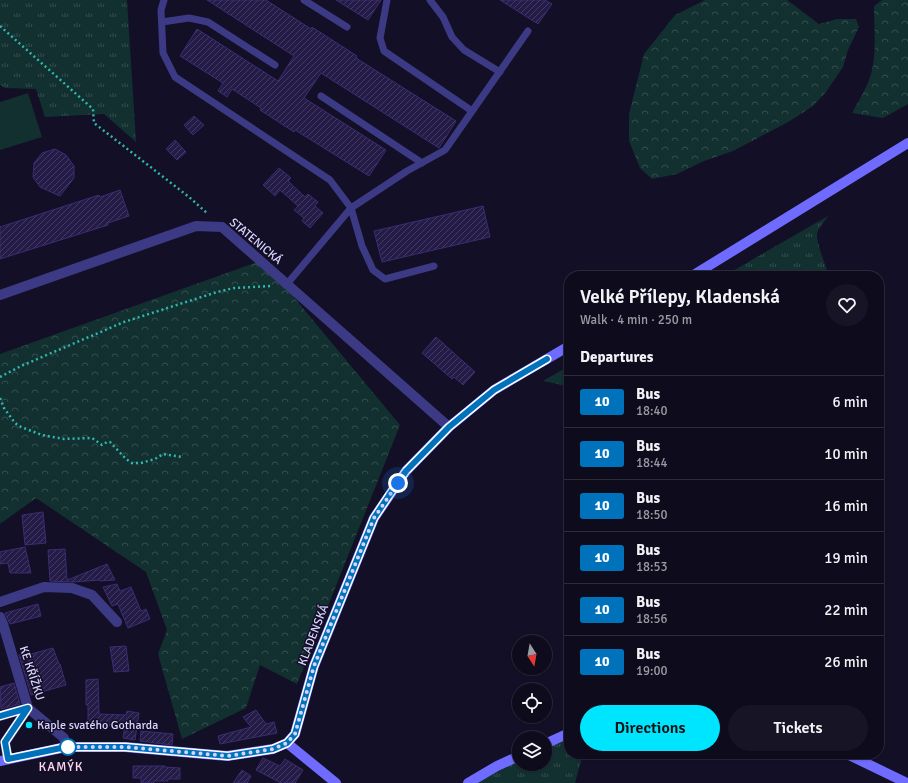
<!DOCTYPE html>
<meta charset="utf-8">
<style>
body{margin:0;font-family:Signika,sans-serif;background:#171425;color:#f1f3f6;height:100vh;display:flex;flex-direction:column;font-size:15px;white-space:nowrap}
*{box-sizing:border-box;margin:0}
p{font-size:13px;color:#9b9ba3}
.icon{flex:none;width:22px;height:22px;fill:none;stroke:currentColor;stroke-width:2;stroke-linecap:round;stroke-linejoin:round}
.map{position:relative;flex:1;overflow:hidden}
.sheet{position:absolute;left:564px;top:271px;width:320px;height:488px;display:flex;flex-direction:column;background:#0e0b1c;border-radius:16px;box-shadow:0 1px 3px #0004,0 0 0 1px #2e2b3b}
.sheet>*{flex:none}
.badge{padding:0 8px;border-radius:3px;font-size:14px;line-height:26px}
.needle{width:26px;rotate:169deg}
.controls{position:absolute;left:512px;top:635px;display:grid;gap:8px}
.controls a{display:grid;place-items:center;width:40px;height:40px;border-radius:50%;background:#0e0b1c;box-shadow:0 1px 3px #0004,0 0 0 1px #2e2b3b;font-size:20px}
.you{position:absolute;width:20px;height:20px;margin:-10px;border:3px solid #fff;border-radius:50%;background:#1a73e8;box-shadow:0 0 0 6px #1a73e833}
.map>.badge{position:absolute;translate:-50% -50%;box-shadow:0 0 0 2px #fff}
h2{padding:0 16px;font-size:15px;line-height:36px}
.round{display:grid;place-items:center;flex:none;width:42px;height:42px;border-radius:21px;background:#171425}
.head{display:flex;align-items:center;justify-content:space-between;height:68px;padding:0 16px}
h1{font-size:19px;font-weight:600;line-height:30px}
.primary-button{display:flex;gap:8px;margin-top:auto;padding:8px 16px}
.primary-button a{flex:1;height:46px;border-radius:24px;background:#00e5ff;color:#111;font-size:16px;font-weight:600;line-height:46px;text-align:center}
.primary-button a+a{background:#171425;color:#f1f3f6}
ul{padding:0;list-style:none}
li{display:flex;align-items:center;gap:12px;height:52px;padding:0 16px;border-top:1px solid #2e2b3b}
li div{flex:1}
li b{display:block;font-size:15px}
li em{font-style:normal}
li .badge{min-width:44px;font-weight:700;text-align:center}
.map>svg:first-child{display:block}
</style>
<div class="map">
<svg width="908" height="783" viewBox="0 0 908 783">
<defs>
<pattern id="grass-tufts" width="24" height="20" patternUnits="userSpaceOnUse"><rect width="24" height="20" fill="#12302f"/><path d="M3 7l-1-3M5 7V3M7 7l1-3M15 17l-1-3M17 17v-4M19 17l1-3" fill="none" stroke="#344d4e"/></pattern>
<pattern id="forest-crowns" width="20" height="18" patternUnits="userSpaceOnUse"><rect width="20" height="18" fill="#12302f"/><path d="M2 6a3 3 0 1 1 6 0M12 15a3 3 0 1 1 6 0" fill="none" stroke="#344d4e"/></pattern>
<pattern id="building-hatch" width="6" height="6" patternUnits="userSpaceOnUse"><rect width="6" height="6" fill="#241b47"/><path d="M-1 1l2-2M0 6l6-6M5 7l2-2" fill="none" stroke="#433b63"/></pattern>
</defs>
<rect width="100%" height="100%" fill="#130f26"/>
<!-- grass -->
<path fill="url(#grass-tufts)" d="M 0,0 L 127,0 L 136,142 L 104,114 L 45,117 L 36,89 L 5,88 L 0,85 Z
M 828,216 C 825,222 817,228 817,235 C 817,245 826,266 829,276 L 724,276 Z
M 569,366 L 569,390 L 562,385 L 543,381 Z
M 569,734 L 569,754 L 583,754 L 575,783 L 468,783 L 519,756 L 519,764 L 545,764 L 545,745 Z"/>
<!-- forest -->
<path fill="url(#forest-crowns)" d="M 705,0 L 787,0 L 819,24 L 837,19 L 856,19 L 859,27 L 848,50 L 843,67 L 826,92 L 813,106 L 790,121 L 733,151 L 704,161 L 677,174 L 652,179 L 640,168 L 629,141 L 629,114 L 644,54 L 675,15 Z
M 882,0 L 908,0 L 908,104 L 883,118 L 852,113 C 859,100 867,88 871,74 C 877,53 874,28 874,6 Z
M 263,260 L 400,425 L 297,684 L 260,665 L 246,708 L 182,739 L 158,654 L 167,630 L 146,572 L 36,498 L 0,524 L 0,354 Z"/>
<!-- garden -->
<path fill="#12302f" d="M 28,93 L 42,137 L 0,150 L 0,102 Z"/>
<!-- building -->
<path fill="url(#building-hatch)" stroke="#3b2d73" d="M 207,0 L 266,0 L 311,29 L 312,27 L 357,56 L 356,58 L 456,121 L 439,148 L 321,73 L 304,98 L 386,150 L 369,176 L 295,130 L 294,132 L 260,110 L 261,108 L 232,89 L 227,97 L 218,91 L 223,83 L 180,56 L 197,29 L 278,81 L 294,56 Z
M 336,0 L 381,0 L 368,20 Z
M 500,0 L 545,0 L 552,4 L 538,24 Z
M 194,116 L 204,125 L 193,135 L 184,125 Z
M 175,140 L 186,152 L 177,160 L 166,149 Z
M 55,149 L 66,155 L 74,166 L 74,178 L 60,196 L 40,187 L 33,177 L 34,163 L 42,153 Z
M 279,168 L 291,178 L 288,181 L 305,197 L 308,194 L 318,202 L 315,206 L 323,213 L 310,228 L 302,221 L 304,218 L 294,210 L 298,206 L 280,190 L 275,196 L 263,185 Z
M 120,190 L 129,216 L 108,223 L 108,225 L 0,259 L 0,227 L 99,195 L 100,197 Z
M 483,206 L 490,237 L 382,262 L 374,231 Z
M 436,337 L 475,372 L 463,385 L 454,377 L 452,379 L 422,353 Z
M 43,512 L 46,543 L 25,545 L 22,515 Z
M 25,547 L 31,573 L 10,573 L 8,563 L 0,564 L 0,552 Z
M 65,549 L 67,580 L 107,564 L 115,580 L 100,581 L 100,580 L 73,582 L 50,581 L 48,550 Z
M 117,584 L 120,591 L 131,587 L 141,611 L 146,609 L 150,619 L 128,628 L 118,604 L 112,606 L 103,587 Z
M 38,604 L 41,616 L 10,624 L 5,613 Z
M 126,646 L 129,671 L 114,672 L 110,647 Z
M 53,648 L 59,664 L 60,664 L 66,685 L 31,695 L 19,655 L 30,651 L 31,654 Z
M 98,679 L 99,714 L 126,715 L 127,711 L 139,713 L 135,740 L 123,738 L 125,726 L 88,725 L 88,705 L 86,705 L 86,680 Z
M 14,683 L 20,704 L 1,709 L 0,687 Z
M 256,710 L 266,724 L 274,722 L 277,733 L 220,744 L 218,736 L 251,727 L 243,717 Z
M 141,731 L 173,734 L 172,745 L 140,741 Z
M 263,758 L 280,766 L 285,759 L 303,770 L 295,783 L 281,783 L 256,770 Z
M 133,766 L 165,766 L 165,767 L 180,768 L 180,779 L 168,779 L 168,781 L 154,781 L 154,783 L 141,783 L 141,778 L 133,778 Z
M 242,770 L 251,776 L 247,783 L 233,783 Z"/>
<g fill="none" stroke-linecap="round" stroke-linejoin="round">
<!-- path -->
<path stroke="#2fb8b0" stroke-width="2.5" stroke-dasharray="2 3" stroke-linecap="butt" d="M 0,26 L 93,109 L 94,123 L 189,197 L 208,214
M 0,377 L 21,366 L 124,322 L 217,292 L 234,288 L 271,286
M 0,398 L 4,408 L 15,423 L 21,427 L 42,435 L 64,439 L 92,438 L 102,445 L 107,442 L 110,442 L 126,459 L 132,463 L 141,463 L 155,459 L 163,454 L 182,457"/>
<!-- lane -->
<path stroke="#3d3a85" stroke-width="7" d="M 164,0 L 161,10 L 163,53 L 175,77 L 330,180 L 351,208 L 362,246 L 373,270 L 385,279 L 434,266
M 304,0 L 347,27
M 387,0 L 380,38 L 384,51 L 472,111
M 430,0 L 443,17 L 452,37 L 464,50 L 500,72
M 162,22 L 189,18 L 208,22 L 275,65
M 321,96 L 422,163
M 287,284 L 351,208 L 407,171 L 445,150 L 528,31"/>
<!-- street -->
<path stroke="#3d3a85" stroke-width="10" d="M 0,295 L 196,226 L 222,227 L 449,427
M 0,602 L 44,587 L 72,588 L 92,595 L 117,622
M 0,617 L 3,624 L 28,708 L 64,738 L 66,747
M 0,716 L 28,708
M 8,759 L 5,742 L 28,708"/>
<!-- secondary -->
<path stroke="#6f6bff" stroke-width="10" d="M 692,276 L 908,143
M 287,743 L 336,783
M 545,744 L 569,733
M 847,754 L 907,783
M 0,761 L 66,747 L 125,747 L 227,756 L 273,749 L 287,743 L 295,734 L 314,666 L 374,518 L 406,471 L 449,427 L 494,390 L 569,346
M 468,783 L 497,766 L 519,756"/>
</g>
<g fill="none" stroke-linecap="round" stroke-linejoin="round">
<!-- line casing -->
<g stroke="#fff" stroke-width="9">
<path id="line" d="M 0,716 L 28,708 L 5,742 L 8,759 L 66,747 L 125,747 L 228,756 L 273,749 L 287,743 L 295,734 L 314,666 L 374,518 L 390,494 L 406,471 L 449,427 L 494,390 L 547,359"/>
</g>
<!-- line -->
<use href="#line" stroke="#0072bc" stroke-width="6"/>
<!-- walk -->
<path stroke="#d9d4ff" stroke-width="4" stroke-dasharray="0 7.2" d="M 68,747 L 66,747 L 125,747 L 228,756 L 273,749 L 287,743 L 295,734 L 314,666 L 374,518 L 398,483"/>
</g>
<!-- markers -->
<circle fill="#00e5ff" stroke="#130f26" stroke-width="1.5" cx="29" cy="725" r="4"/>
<circle fill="#fff" stroke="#0072bc" stroke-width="2" cx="68" cy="747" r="8"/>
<g text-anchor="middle" stroke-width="3" stroke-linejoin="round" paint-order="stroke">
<!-- street labels -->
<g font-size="12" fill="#d9d4ff" stroke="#130f26">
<text transform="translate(256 241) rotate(40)" y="4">STATENICKÁ</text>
<text transform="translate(313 635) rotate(-69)" y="4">KLADENSKÁ</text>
<text transform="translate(32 673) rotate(72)" y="4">KE KŘÍŽKU</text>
</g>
<!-- poi labels -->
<g font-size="12" fill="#d9d4ff" stroke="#130f26" text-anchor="start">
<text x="37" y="729">Kaple svatého Gotharda</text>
</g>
<!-- neighbourhood labels -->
<g font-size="13" letter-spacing="1" fill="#ffd6f0" stroke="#130f26">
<text x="61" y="771">KAMÝK</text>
</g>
</g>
</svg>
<div class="controls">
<a><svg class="needle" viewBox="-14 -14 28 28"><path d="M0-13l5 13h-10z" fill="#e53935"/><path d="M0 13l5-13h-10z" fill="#9b9ba3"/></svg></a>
<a><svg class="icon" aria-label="locate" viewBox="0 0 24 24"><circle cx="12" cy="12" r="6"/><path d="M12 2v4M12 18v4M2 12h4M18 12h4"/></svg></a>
<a><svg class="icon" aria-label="layers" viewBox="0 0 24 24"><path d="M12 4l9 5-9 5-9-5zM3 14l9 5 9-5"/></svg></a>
</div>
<div class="you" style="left:398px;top:483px"></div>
<section class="sheet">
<div class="head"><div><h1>Velké Přílepy, Kladenská</h1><p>Walk · 4 min · 250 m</p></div><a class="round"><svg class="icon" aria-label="heart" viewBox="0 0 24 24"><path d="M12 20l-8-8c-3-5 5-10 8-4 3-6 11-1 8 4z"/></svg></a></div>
<h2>Departures</h2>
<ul>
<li><span class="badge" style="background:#0072bc;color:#fff">10</span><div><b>Bus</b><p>18:40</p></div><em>6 min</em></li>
<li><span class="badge" style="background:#0072bc;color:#fff">10</span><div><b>Bus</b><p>18:44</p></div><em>10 min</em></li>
<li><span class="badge" style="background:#0072bc;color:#fff">10</span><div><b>Bus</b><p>18:50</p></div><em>16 min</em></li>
<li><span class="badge" style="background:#0072bc;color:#fff">10</span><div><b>Bus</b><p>18:53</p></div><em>19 min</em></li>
<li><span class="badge" style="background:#0072bc;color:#fff">10</span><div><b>Bus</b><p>18:56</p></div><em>22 min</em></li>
<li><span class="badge" style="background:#0072bc;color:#fff">10</span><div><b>Bus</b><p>19:00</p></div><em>26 min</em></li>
</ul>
<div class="primary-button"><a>Directions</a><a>Tickets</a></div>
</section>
</div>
